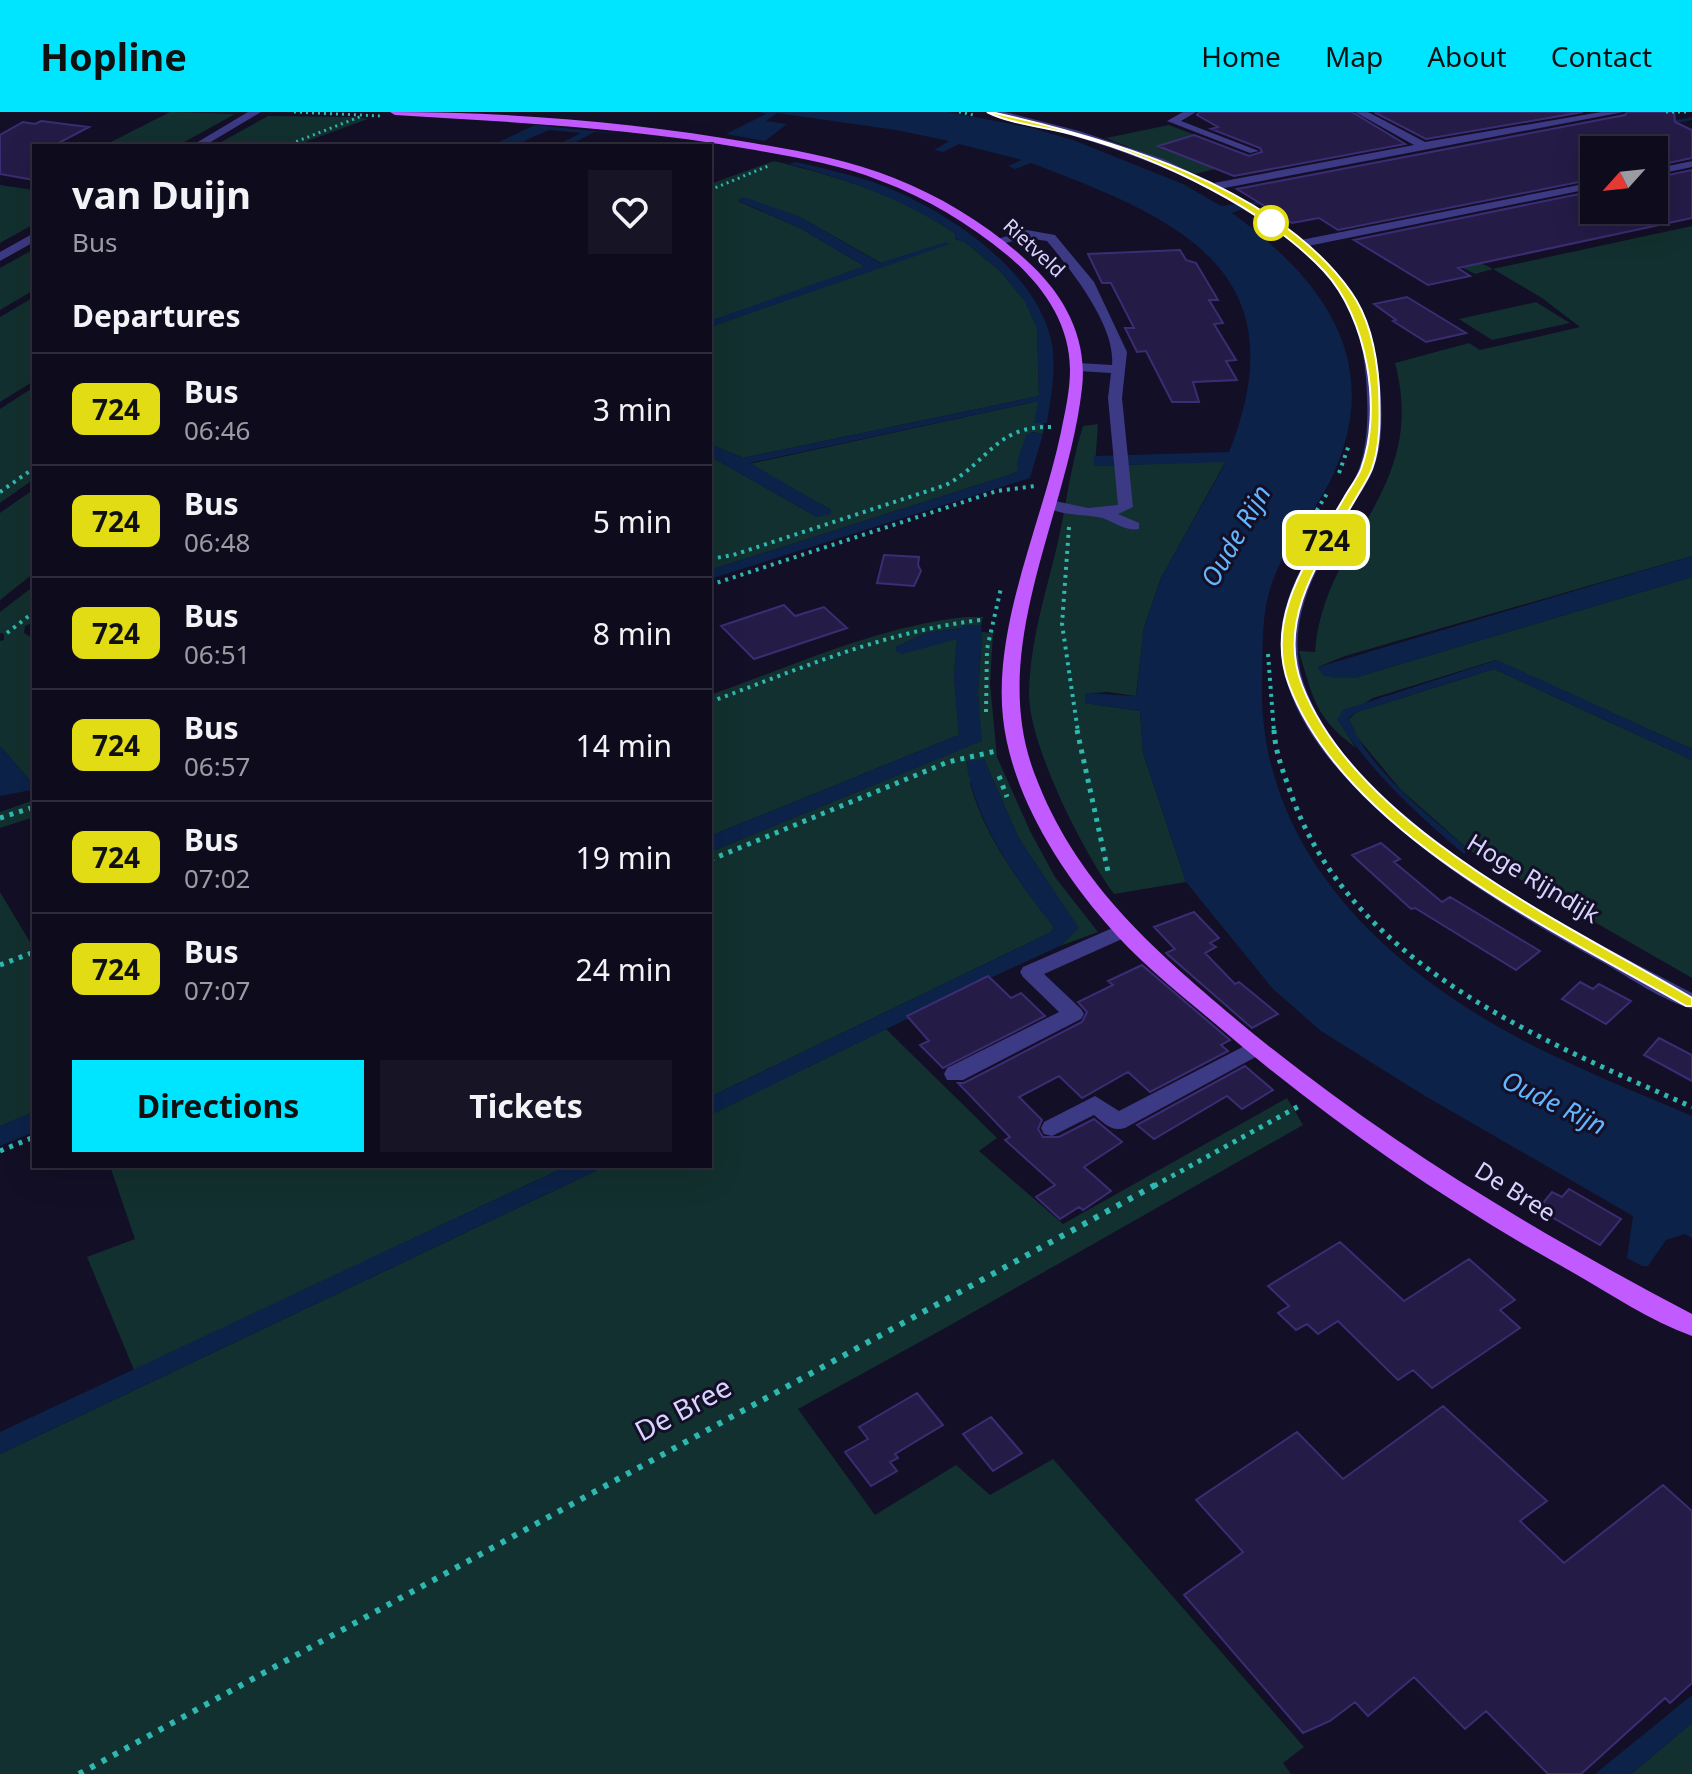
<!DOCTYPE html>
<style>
body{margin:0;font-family:"Noto Sans",sans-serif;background:#171425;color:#f1f3f6;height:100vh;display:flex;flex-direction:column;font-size:30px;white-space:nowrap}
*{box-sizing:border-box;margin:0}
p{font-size:26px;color:#9b9ba3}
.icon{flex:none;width:44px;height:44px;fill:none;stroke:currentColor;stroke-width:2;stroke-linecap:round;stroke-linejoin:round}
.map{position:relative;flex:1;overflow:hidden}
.side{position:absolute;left:32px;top:32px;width:680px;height:1024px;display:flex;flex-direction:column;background:#0e0b1c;border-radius:0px;box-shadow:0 8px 32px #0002,0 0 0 2px #2e2b3b}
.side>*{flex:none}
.badge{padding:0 16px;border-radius:12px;font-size:28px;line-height:52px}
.needle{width:52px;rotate:243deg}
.fabs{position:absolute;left:1580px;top:24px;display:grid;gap:16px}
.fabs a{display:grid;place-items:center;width:88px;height:88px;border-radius:0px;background:#0e0b1c;box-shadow:0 8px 32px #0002,0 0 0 2px #2e2b3b;font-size:40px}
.map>.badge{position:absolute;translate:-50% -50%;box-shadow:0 0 0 4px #fff}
h2{padding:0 40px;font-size:30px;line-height:72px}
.round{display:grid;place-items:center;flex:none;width:84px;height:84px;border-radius:0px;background:#171425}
.overview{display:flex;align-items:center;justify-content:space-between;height:136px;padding:0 40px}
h1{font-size:38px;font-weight:700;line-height:60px}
.cta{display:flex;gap:16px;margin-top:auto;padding:16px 40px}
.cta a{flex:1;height:92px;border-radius:0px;background:#00e5ff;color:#111;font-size:32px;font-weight:700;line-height:92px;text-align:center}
.cta a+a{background:#171425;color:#f1f3f6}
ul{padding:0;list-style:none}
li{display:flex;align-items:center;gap:24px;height:112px;padding:0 40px;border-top:2px solid #2e2b3b}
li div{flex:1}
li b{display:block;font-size:30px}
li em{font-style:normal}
li .badge{min-width:88px;font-weight:700;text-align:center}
header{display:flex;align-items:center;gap:48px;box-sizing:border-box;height:112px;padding:0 40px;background:#00e5ff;color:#111}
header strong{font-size:38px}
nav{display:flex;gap:44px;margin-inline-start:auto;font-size:28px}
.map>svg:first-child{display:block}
</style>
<header>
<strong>Hopline</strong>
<nav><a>Home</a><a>Map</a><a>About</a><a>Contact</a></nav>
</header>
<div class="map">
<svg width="1692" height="1662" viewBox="0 0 1692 1662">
<rect width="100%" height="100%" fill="#130f26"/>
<!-- green -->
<path fill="#12302f" d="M 170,0 L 235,2 L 177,34 L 103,34 Z
M 268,4 L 356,5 L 368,7 L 294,34 L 214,34 Z
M 1169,13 L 1237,39 L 1231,41 L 1246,49 L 1195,62 L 1106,26 Z
M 774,49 C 840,65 899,83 956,122 L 955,127 L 965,130 L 1000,159 L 1025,189 L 1037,215 L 1039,284 L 743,346 L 710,332 L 710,215 L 949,131 L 881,151 L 798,104 L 738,89 L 802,117 L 864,154 L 863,157 L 710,209 L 710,72 Z
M 0,73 L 34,78 L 34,112 L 0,131 Z
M 1692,114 L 1692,444 L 1345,544 L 1318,555 L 1323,563 L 1354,566 L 1692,465 L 1692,637 L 1496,548 L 1373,586 L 1338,608 L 1356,636 C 1315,605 1313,587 1299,539 L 1315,540 C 1323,427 1429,379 1395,251 L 1469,231 L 1480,238 L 1580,215 L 1542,186 L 1493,157 L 1475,162 L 1461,155 L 1481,151 L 1493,157 Z
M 34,137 L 34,178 L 0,198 L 0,156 Z
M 34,185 L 34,269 L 0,290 L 0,205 Z
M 1536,190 L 1570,211 L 1492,228 L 1459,207 Z
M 34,275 L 34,367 L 0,391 L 0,297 Z
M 1034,290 L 1038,290 L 1042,312 L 1044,311 L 1043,322 L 1032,320 L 1018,359 L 1012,362 L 710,458 L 710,344 L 817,405 L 831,398 L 749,352 Z
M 1098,312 L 1095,354 L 1226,349 L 1161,466 L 1144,515 L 1136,584 L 1107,580 L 1085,582 L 1085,591 L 1140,599 L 1143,641 L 1186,770 L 1114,782 C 1083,740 1029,633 1029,582 C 1030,531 1044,487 1056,438 C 1066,397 1070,355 1083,314 Z
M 34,377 L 34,461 L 0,488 L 0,401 Z
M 34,474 L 34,510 L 25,514 L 24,521 L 34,527 L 34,673 L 0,634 L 0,529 L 4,528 L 4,522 L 0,521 L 0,500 Z
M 966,505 L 983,505 L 981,513 L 963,513 L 963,516 L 926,521 L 896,535 L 896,539 L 957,527 L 954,564 L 959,623 L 710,724 L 710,583 C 793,554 878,514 966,505 Z
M 982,520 L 993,521 L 990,572 L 997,645 L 1030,719 L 1055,765 L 1098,820 L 1060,834 L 1078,816 L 1018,725 L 984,647 L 970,671 C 984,725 1021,772 1054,815 L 1051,820 L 710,985 L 710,740 L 981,629 L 978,581 Z
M 1494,557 L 1692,648 L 1692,866 L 1469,738 L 1401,678 L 1357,625 L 1349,607 L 1357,600 Z
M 34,688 L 34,705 L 0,716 L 0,700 Z
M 0,780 L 30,830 L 34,828 L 34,1000 L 0,1014 Z
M 886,917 L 997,1026 L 979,1039 L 1063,1112 L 1287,986 L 1303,1013 L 947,1215 L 798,1297 L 875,1403 L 956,1353 L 990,1383 L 1053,1347 L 1304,1635 L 1283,1651 L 1291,1662 L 0,1662 L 0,1342 L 606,1054 L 710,1054 L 710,1003 Z
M 110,1054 L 567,1054 L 134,1258 L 87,1145 L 135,1127 Z
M 1692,1611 L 1692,1662 L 1631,1662 Z"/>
<!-- water -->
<path fill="#0c2248" d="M 759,0 L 948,0 L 1032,16 L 1073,28 L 1183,72 L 1221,94 L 1276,87 L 1692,5 L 1692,8 L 1254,93 L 1232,101 C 1322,167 1384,247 1334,361 C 1317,399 1286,430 1272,471 C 1261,502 1263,534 1262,566 C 1256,741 1392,863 1538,936 C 1588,961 1641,982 1692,1004 L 1692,1126 L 1685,1122 L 1666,1128 L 1648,1154 L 1642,1154 L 1627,1146 L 1633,1104 L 1425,984 L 1321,919 L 1273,877 L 1186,770 L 1143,641 L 1140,599 L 1085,591 L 1085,581 L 1136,584 L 1144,515 L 1161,466 L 1226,350 L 1094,354 L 1094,344 L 1229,340 C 1302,157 1176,106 1031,51 L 1015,57 L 1008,54 L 1022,48 L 959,32 L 943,40 L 934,38 L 949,29 L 896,18 L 777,1 L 766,9 L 787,12 L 765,29 L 726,22 L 766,2 Z
M 535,13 L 633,23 L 595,20 L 567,34 L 555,34 L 581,21 L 549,18 L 524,29 L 528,34 L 490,34 Z
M 796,50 C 822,56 848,62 873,70 C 940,94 1038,156 1052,232 C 1056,258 1051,285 1047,311 L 1034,311 L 1038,290 L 1034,290 L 750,351 L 831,398 L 831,402 L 817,405 L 710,344 L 710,332 L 743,346 L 1039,284 L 1037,216 L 1025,189 L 1000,159 L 965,130 L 955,127 L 956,122 C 904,87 850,68 789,52 Z
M 744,85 L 798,104 L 880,151 L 946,130 L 950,132 L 710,215 L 710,209 L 864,154 L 802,117 L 737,88 Z
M 1032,320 L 1043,322 L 1030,366 L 710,467 L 710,458 L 1012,362 L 1018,359 L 1017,349 L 1026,323 Z
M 1692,444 L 1692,465 L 1354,566 L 1334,566 L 1322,563 L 1318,555 Z
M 962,513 L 981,513 L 982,523 L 978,581 L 982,629 L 710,740 L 710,724 L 959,623 L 954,564 L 957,527 L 902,542 L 896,539 L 896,535 L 926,521 L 962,516 Z
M 1497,548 L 1692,637 L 1692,648 L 1494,557 L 1357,600 L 1349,606 C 1367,657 1429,703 1469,738 L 1464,742 C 1415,701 1373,661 1337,608 L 1343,598 Z
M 0,634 L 34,673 L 32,678 L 0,684 Z
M 984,647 L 1018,725 L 1079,816 L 1060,834 L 907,904 L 909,906 L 710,1003 L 710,985 L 1051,820 L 1054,815 C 1015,765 976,712 966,649 Z
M 34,1000 L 34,1020 L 0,1034 L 0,1014 Z
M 567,1054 L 606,1054 L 0,1342 L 0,1320 Z
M 1692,1583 L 1692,1611 L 1631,1662 L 1595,1662 Z"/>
<!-- building -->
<path fill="#241b47" stroke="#3b2d73" stroke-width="2" d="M 1199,0 L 1352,0 L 1405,32 L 1234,64 L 1158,34 L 1194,23 L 1249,44 L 1262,40 L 1260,36 L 1211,17 L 1218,15 L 1197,3 Z
M 1374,0 L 1583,0 L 1426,27 Z
M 1627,0 L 1674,0 L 1675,10 L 1692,18 L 1692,46 L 1654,54 L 1654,38 L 1594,38 L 1594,67 L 1338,118 L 1319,106 L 1292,111 L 1237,77 L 1625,3 Z
M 41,9 L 89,15 L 53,34 L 34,34 L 34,68 L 0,62 L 0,23 L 23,10 L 35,12 Z
M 1692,58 L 1692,106 L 1458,156 L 1470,164 L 1428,173 L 1354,128 L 1594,79 L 1594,98 L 1654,98 L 1654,66 Z
M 1180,138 L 1186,148 L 1196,151 L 1218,188 L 1209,188 L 1223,211 L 1214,212 L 1236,248 L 1226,249 L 1237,268 L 1193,270 L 1199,290 L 1172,290 L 1146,239 L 1137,240 L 1125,216 L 1134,216 L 1111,171 L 1102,171 L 1088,142 Z
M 1407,185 L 1466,221 L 1426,230 L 1393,209 L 1396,208 L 1374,192 Z
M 884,443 L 919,445 L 918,453 L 921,459 L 914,474 L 877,471 Z
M 784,493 L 795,504 L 824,495 L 847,516 L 754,547 L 721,514 Z
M 1381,731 L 1400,747 L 1394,750 L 1442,790 L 1450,785 L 1540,839 L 1516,858 L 1415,796 L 1411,797 L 1352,743 Z
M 1194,800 L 1219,826 L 1210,831 L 1216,835 L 1205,841 L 1235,872 L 1239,870 L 1278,902 L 1252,916 L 1166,841 L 1175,837 L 1154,815 Z
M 1142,853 L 1230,928 L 1221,933 L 1228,939 L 1150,980 L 1128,960 L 1082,986 L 1059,964 L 1019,985 L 1042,1008 L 1038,1017 L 1043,1025 L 1059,1025 L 1094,1007 L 1122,1030 L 1084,1055 L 1111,1079 L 1083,1098 L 1079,1095 L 1060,1107 L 1036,1085 L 1055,1073 L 1005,1028 L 1010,1025 L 958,971 L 964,971 L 1082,910 L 1087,900 L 1078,890 L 1113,873 L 1108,869 Z
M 988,864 L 1011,886 L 1021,881 L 1045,904 L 943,956 L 920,933 L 929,929 L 907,904 Z
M 1580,870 L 1593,877 L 1599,872 L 1631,889 L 1606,912 L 1562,887 Z
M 1659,926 L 1692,943 L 1692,969 L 1644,943 Z
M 1245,954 L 1273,978 L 1242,997 L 1227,984 L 1154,1027 L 1137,1013 Z
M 1569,1077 L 1621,1107 L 1600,1133 L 1538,1097 L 1552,1080 L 1562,1085 Z
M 1340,1130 L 1404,1189 L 1469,1147 L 1515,1188 L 1500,1198 L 1520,1216 L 1432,1276 L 1413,1258 L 1398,1268 L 1338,1209 L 1318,1222 L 1307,1212 L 1296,1218 L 1278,1201 L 1289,1194 L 1268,1174 Z
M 917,1281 L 943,1313 L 895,1342 L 898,1346 L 890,1350 L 897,1359 L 871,1374 L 845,1340 L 868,1327 L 859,1315 Z
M 1443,1294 L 1547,1389 L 1520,1409 L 1564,1451 L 1663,1373 L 1692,1399 L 1692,1571 L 1670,1591 L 1665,1586 L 1581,1662 L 1548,1662 L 1486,1599 L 1465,1617 L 1414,1565 L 1368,1604 L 1355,1590 L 1330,1609 L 1303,1621 L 1184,1483 L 1243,1440 L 1196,1388 L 1297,1320 L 1343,1367 Z
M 991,1305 L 1022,1341 L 993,1359 L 963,1322 Z"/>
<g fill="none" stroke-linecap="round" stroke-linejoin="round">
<!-- path-far3 -->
<path stroke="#2fb8b0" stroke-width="3" stroke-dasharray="2 4" stroke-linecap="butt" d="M 294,0 L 381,4
M 959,0 L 974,3
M 1666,0 L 1687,0
M 285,34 L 362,4
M 710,78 L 768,54"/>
<!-- path-far2 -->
<path stroke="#2fb8b0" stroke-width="4" stroke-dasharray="3 5" stroke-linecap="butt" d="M 1339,361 L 1349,333
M 0,380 L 34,356
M 1069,415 L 1062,512 L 1078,620
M 1300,426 L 1328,380
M 710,447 L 733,443 L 946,373 C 990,349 995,314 1051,315
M 710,473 L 997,379 L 1035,374
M 7,521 L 34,500
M 1268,542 L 1274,620
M 710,590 C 799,557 886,519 981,508
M 986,600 L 987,537 L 1001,476"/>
<!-- path-far1 -->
<path stroke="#2fb8b0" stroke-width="5" stroke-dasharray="4 6" stroke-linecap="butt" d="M 1077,618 L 1109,764
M 1274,618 C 1275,638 1282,657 1289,676 C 1347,851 1537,926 1692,995
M 999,664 L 1007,685
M 0,706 L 34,695
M 710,748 L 948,650 L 996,639
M 0,853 L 34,840
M 0,1039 L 34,1025
M 1154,1074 L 1299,994"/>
<!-- path -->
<path stroke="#2fb8b0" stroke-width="6" stroke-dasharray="5 8" stroke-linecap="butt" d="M 79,1662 L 1157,1072"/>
<!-- minor -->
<path fill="#3d3a85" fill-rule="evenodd" d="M 248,0 L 261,0 L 204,34 L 191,34 Z
M 986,0 L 1005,0 L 1079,19 L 1163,47 L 1214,71 L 1414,33 L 1355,0 L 1368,0 L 1425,30 L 1601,0 L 1624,0 L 1224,76 L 1278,110 L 1301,128 L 1594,70 L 1594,76 L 1308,134 C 1358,174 1377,223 1381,286 C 1382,310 1382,336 1373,358 C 1368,371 1359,383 1352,395 C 1321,447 1283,506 1303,569 C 1346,704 1573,819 1692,881 L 1692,897 C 1661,888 1630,866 1602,850 C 1497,793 1275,662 1281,525 C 1283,478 1313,435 1337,396 C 1345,382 1355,369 1360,354 C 1369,326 1368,295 1366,267 C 1364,236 1356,202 1337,177 C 1281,100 1160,49 1070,23 C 1044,15 1008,13 986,0 Z
M 1183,0 L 1196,0 L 1181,9 L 1259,39 L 1250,41 L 1167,9 Z
M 1692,49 L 1692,55 L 1654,63 L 1654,57 Z
M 1027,118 L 1055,123 L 1094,170 L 1127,240 L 1122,286 L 1133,395 L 1118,402 L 1139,411 L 1139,417 C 1124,420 1111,407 1098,405 C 1080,402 1057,404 1043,392 L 1050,388 L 1088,396 L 1118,393 L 1108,286 L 1111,261 L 1078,259 L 1071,255 L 1078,251 L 1112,253 C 1116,214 1071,158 1047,129 L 1027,126 L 997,133 L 991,129 Z
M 34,121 L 34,130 L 0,149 L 0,140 Z
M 1124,811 L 1131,813 L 1134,818 L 1131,823 L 1044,862 L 1081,897 L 1084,902 L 1081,907 L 963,968 L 947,968 L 944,962 L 947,956 L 1059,900 L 1023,865 L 1020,860 L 1023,855 Z
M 1256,928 L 1263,931 L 1267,936 L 1263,941 L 1125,1016 C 1111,1020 1104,1011 1094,1003 L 1052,1024 L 1044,1022 L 1041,1016 L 1044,1010 L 1095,984 L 1119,999 Z"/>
<!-- major -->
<path fill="#c25bff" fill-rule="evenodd" d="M 390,0 C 511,0 633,10 753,31 C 800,39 849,48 894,66 C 942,85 988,113 1026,148 C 1063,181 1088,225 1082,276 C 1068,403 986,536 1035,663 C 1076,771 1152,836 1238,909 C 1377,1025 1532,1118 1692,1202 L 1692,1224 C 1650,1209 1611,1182 1572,1160 C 1444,1089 1323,1005 1212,909 C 1175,878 1136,847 1105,810 C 1057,754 1011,680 1003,606 C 993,513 1042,411 1061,320 C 1065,300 1070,279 1070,258 C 1070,211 1042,172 1007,143 C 969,112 927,86 881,69 C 839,52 793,45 749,37 C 632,16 513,10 395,3 Z"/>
</g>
<!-- line -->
<path fill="#e1dc14" stroke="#fff" stroke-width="2" d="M 987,0 L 991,0 C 1111,27 1276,74 1351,180 C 1371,208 1377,244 1379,276 C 1380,303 1381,332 1372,357 C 1368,367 1361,377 1356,386 C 1323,443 1276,505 1302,573 C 1357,716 1571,814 1692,886 L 1692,894 L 1686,894 C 1557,820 1344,721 1289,573 C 1263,504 1311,443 1344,386 C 1349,377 1357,367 1361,357 C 1383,298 1367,205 1324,159 C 1264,96 1161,47 1078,24 C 1049,15 1013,13 987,0 Z"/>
<!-- markers -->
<circle fill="#fff" stroke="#e1dc14" stroke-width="4" cx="1271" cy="111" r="16"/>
<g text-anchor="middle" stroke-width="6" stroke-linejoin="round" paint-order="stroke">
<!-- far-street labels -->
<g font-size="20" fill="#d9d4ff" stroke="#130f26">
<text transform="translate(1034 136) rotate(43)" y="7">Rietveld</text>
</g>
<!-- street labels -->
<g font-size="24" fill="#d9d4ff" stroke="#130f26">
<text transform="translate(1533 767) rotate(31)" y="8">Hoge Rijndijk</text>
<text transform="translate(1515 1080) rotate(32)" y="8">De Bree</text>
</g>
<!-- water labels -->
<g font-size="26" font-style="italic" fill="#62b6ff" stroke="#130f26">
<text transform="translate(1236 424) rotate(-60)" y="9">Oude Rijn</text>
<text transform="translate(1554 991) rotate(26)" y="9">Oude Rijn</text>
</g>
<!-- near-street labels -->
<g font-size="28" fill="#d9d4ff" stroke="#130f26">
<text transform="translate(683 1297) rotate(-28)" y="10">De Bree</text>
</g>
</g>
</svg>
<div class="fabs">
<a><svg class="needle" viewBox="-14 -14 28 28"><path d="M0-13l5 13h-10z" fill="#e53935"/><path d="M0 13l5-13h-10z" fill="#9b9ba3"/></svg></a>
</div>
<b class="badge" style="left:1326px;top:428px;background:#e1dc14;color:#111">724</b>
<section class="side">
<div class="overview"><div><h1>van Duijn</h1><p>Bus</p></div><a class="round"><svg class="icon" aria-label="heart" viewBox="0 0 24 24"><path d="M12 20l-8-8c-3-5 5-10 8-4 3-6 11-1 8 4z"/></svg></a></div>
<h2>Departures</h2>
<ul>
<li><span class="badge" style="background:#e1dc14;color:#111">724</span><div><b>Bus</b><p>06:46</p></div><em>3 min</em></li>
<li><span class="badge" style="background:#e1dc14;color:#111">724</span><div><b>Bus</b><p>06:48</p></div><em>5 min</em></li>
<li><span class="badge" style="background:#e1dc14;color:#111">724</span><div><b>Bus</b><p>06:51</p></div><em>8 min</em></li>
<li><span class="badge" style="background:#e1dc14;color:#111">724</span><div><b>Bus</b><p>06:57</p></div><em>14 min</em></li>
<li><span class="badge" style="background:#e1dc14;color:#111">724</span><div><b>Bus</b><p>07:02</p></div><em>19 min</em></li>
<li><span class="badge" style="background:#e1dc14;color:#111">724</span><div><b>Bus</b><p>07:07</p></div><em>24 min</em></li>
</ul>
<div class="cta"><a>Directions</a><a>Tickets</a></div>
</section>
</div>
